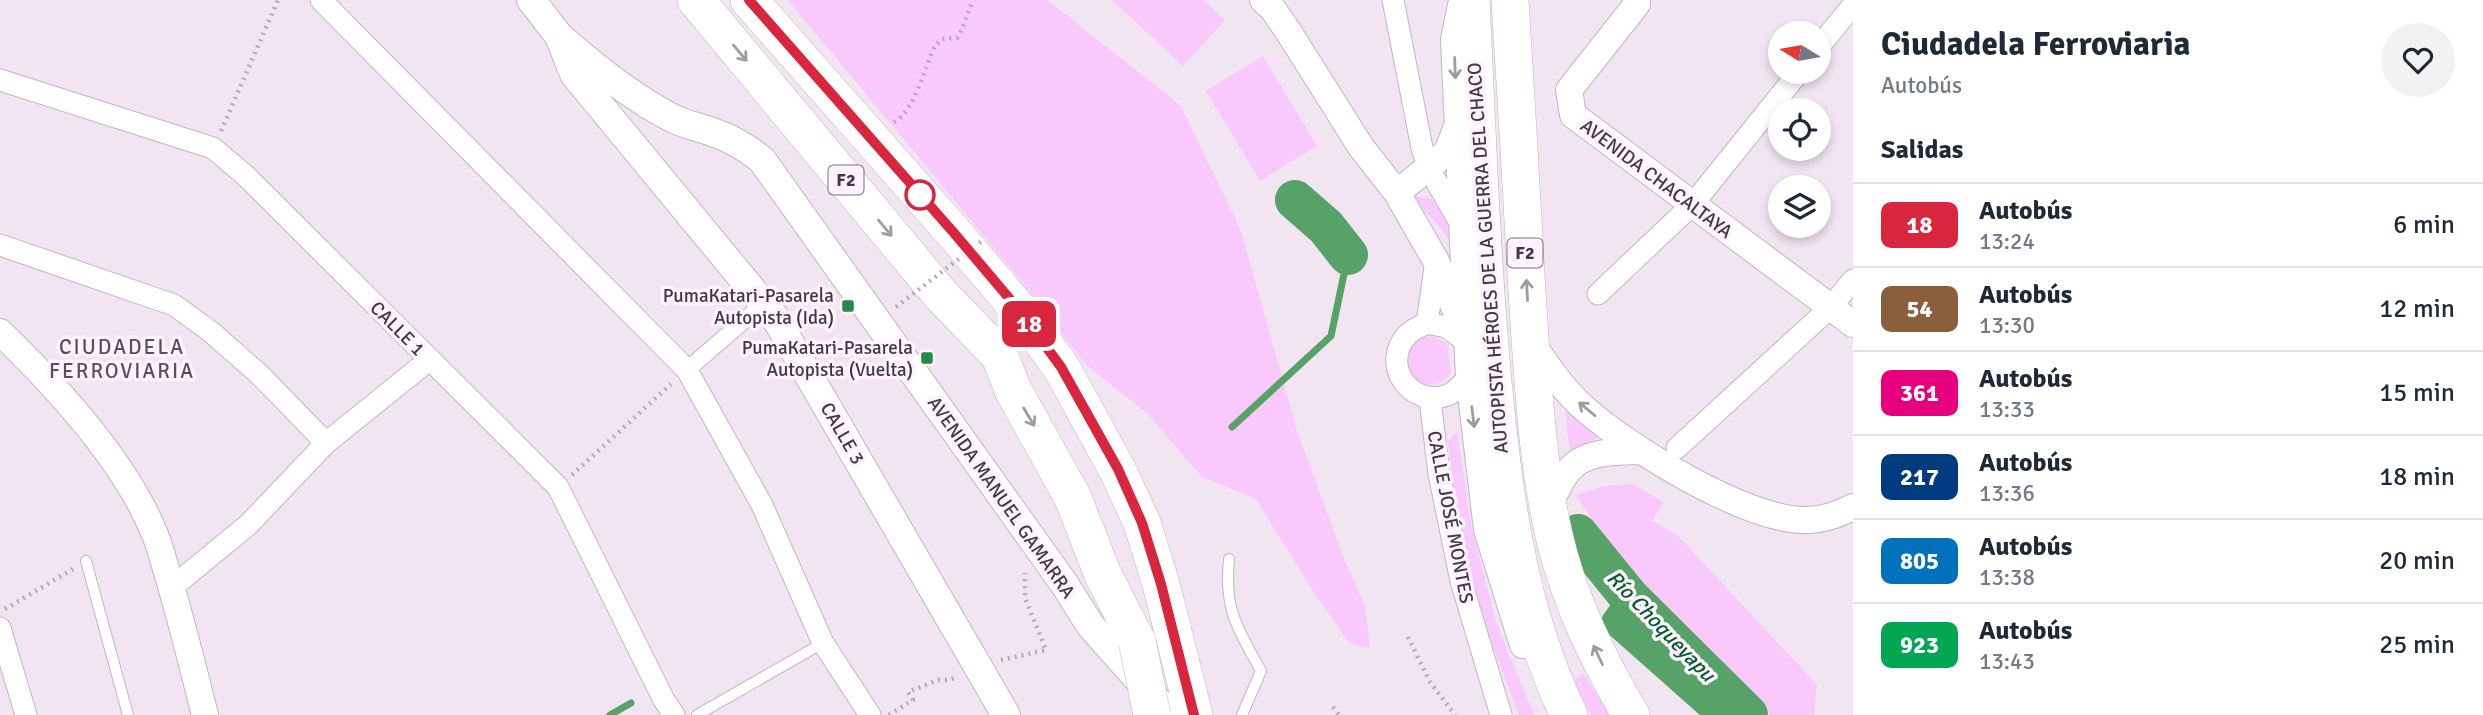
<!DOCTYPE html>
<html lang="es">
<meta charset="utf-8">
<style>
body{margin:0;font-family:Signika,sans-serif;background:#f2f2f3;color:#1f2937;height:100vh;display:flex;flex-direction:column;font-size:26px;white-space:nowrap}
*{box-sizing:border-box;margin:0}
p{font-size:23px;color:#747a83}
.icon{flex:none;width:38px;height:38px;fill:none;stroke:currentColor;stroke-width:2;stroke-linecap:round;stroke-linejoin:round}
.map{position:relative;flex:1;overflow:hidden}
.drawer{display:flex;flex-direction:column;background:#fff;width:630px}
.drawer>*{flex:none}
.badge{padding:0 14px;border-radius:10px;font-size:24px;line-height:46px}
.needle{width:46px;rotate:281deg}
.controls{position:absolute;left:1768px;top:21px;display:grid;gap:14px}
.controls a{display:grid;place-items:center;width:63px;height:63px;border-radius:50%;background:#fff;box-shadow:0 4px 10px #0003;font-size:35px}
.map>.badge{position:absolute;translate:-50% -50%;box-shadow:0 0 0 4px #fff}
h2{padding:0 28px;font-size:26px;line-height:63px}
.round{display:grid;place-items:center;flex:none;width:74px;height:74px;border-radius:37px;background:#f2f2f3}
.summary{display:flex;align-items:center;justify-content:space-between;height:119px;padding:0 28px}
h1{font-size:33px;font-weight:700;line-height:52px}
ul{padding:0;list-style:none}
li{display:flex;align-items:center;gap:21px;height:84px;padding:0 28px;border-top:2px solid #e0e1e3}
li div{flex:1}
li b{display:block;font-size:26px}
li em{font-style:normal}
li .badge{min-width:77px;font-weight:700;text-align:center}
main{display:flex;flex:1;min-height:0}
.map>svg:first-child{display:block}
</style>
<main>
<div class="map">
<svg width="1853" height="715" viewBox="0 0 1853 715">
<rect width="100%" height="100%" fill="#f0e5f0"/>
<!-- green -->
<path fill="#f9c8fc" d="M 788,0 L 1047,0 L 1181,106 L 1241,231 L 1297,431 L 1341,551 L 1365,606 L 1370,648 L 1350,644 L 1317,597 L 1256,499 L 1202,477 L 1147,413 L 1086,365 L 1025,285 Z
M 1112,0 L 1204,0 L 1225,20 L 1183,66 Z
M 1263,56 L 1317,146 L 1260,181 L 1206,91 Z
M 1413,196 L 1432,199 L 1449,226 L 1452,243 Z
M 1432,336 L 1447,343 L 1451,373 C 1416,413 1383,340 1432,336 Z
M 1563,393 L 1607,434 L 1585,444 L 1570,454 Z
M 1457,432 L 1472,529 L 1496,622 L 1534,715 L 1519,715 L 1473,595 L 1458,528 L 1448,441 Z
M 1633,484 L 1663,502 L 1653,521 L 1677,535 L 1817,685 L 1814,715 L 1770,715 L 1651,598 L 1610,547 L 1576,495 L 1604,486 Z
M 1583,673 L 1610,715 L 1591,715 L 1574,681 Z"/>
<g fill="none" stroke-linecap="round" stroke-linejoin="round">
<!-- stream -->
<path stroke="#56a267" stroke-width="7" d="M 1232,427 L 1331,336 L 1348,255
M 610,715 L 631,703"/>
<!-- canal -->
<path stroke="#56a267" stroke-width="24" d="M 1630,598 L 1613,622 L 1718,715"/>
<!-- river -->
<path stroke="#56a267" stroke-width="40" d="M 1295,200 L 1326,227 L 1348,255
M 1578,534 L 1630,598 L 1748,715"/>
<!-- service casing -->
<g stroke="#c1b6c1" stroke-width="12">
<path id="service" d="M 1229,559 C 1224,610 1237,627 1261,671 L 1242,715
M 86,561 L 128,715
M 697,715 L 823,643"/>
</g>
<!-- pedestrian casing -->
<g stroke="#c1b6c1" stroke-width="18">
<path id="pedestrian" d="M 687,370 L 763,304"/>
</g>
<!-- minor casing -->
<g stroke="#c1b6c1" stroke-width="23">
<path id="minor" d="M 321,0 L 687,370 L 762,505 L 823,643 L 870,715
M 1393,0 L 1422,148 L 1429,169 L 1462,226
M 1818,48 L 1853,5
M 0,80 L 213,148 L 246,176 L 558,487 L 664,700 L 674,715
M 0,245 L 174,305 L 210,331 L 260,375 L 326,443
M 1598,294 L 1693,204 L 1799,72
M 1427,323 L 1436,261
M 1467,342 L 1446,327 L 1427,323 C 1421,326 1413,329 1408,334 C 1379,364 1411,409 1448,395 C 1456,392 1463,383 1469,377
M 1430,399 L 1439,474 L 1461,581 L 1501,715
M 1677,448 L 1831,307 L 1853,280
M 171,588 L 248,525 L 326,443 L 429,360
M 0,628 L 26,715"/>
</g>
<!-- tertiary casing -->
<g stroke="#c1b6c1" stroke-width="28">
<path id="tertiary" d="M 1263,0 L 1272,8 L 1288,31 L 1361,147 L 1397,193 L 1436,261 L 1460,322
M 1637,0 L 1637,4 L 1569,90 L 1573,115 L 1853,324
M 1461,5 L 1454,40 L 1469,377 L 1487,530 L 1523,645
M 1397,193 L 1447,152 L 1456,129
M 0,332 C 56,386 123,458 153,530 C 160,544 163,560 168,576 C 182,622 193,668 205,715
M 1531,342 C 1547,365 1563,390 1585,409 C 1629,448 1748,522 1807,520 C 1824,520 1838,514 1853,507
M 1549,504 C 1555,494 1561,480 1568,471 C 1586,450 1616,452 1640,451"/>
</g>
<!-- secondary casing -->
<g stroke="#c1b6c1" stroke-width="30">
<path id="secondary" d="M 531,0 L 559,36 L 574,74 L 776,319 L 1006,715
M 559,36 C 593,66 634,99 674,119 C 687,125 702,128 715,133 C 733,139 747,148 762,160 L 1065,585 L 1090,625 L 1170,715"/>
</g>
<!-- motorway casing -->
<g stroke="#c1b6c1" stroke-width="38">
<path id="motorway" d="M 696,0 L 941,295 L 1000,356 L 1013,390 L 1073,498 L 1103,575 L 1137,641
M 749,0 L 954,233 L 1020,311 L 1061,367 L 1117,469 L 1142,523 L 1161,584 L 1194,715
M 1471,0 C 1477,123 1481,247 1492,371 C 1503,489 1517,607 1569,715
M 1510,0 C 1516,97 1522,195 1527,292 C 1533,379 1536,470 1559,555 C 1575,612 1601,665 1631,715"/>
</g>
<!-- path -->
<path stroke="#b4abb4" stroke-width="4.5" stroke-dasharray="2 5" stroke-linecap="butt" d="M 894,122 C 915,111 925,66 935,46 L 942,39 L 957,38 C 965,26 966,13 974,0
M 221,131 L 278,0
M 572,475 L 671,384
M 5,609 L 73,569
M 1408,637 L 1430,682 L 1455,715
M 1001,660 L 1046,650 L 1025,598 L 1025,573
M 1333,707 L 1339,715
M 889,715 L 913,700 L 908,692 L 938,680 L 950,680 L 956,677"/>
<!-- service -->
<use href="#service" stroke="#fff" stroke-width="10"/>
<!-- pedestrian -->
<use href="#pedestrian" stroke="#fff" stroke-width="16"/>
<!-- minor -->
<use href="#minor" stroke="#fff" stroke-width="21"/>
<!-- tertiary -->
<use href="#tertiary" stroke="#fff" stroke-width="26"/>
<!-- secondary -->
<use href="#secondary" stroke="#fff" stroke-width="28"/>
<!-- motorway -->
<use href="#motorway" stroke="#fff" stroke-width="37"/>
<!-- motorway-bridge casing -->
<g stroke="#c1b6c1" stroke-width="38" stroke-linecap="butt">
<path id="motorway-bridge" d="M 1137,641 L 1152,715"/>
</g>
<!-- path-bridge -->
<path stroke="#b4abb4" stroke-width="4.5" stroke-dasharray="2 5" stroke-linecap="butt" d="M 896,307 L 982,241"/>
<!-- motorway-bridge -->
<use href="#motorway-bridge" stroke="#fff" stroke-width="37"/>
</g>
<!-- one-way arrows -->
<defs><path id="oneway-shaft" d="M-6 0H5M1.5-3L5.5 0L1.5 3" fill="none" stroke-width="1.6" stroke-linecap="round" stroke-linejoin="round" transform="scale(1.75)"/></defs>
<g stroke="#9e9c9f">
<use href="#oneway-shaft" transform="translate(740 53) rotate(50)"/>
<use href="#oneway-shaft" transform="translate(1455 68) rotate(88)"/>
<use href="#oneway-shaft" transform="translate(885 228) rotate(50)"/>
<use href="#oneway-shaft" transform="translate(1527 290) rotate(-93)"/>
<use href="#oneway-shaft" transform="translate(1587 409) rotate(-140)"/>
<use href="#oneway-shaft" transform="translate(1029 417) rotate(59)"/>
<use href="#oneway-shaft" transform="translate(1473 417) rotate(83)"/>
<use href="#oneway-shaft" transform="translate(1598 655) rotate(-115)"/>
</g>
<g fill="none" stroke-linecap="round" stroke-linejoin="round">
<!-- line casing -->
<g stroke="#fff" stroke-width="16">
<path id="line" d="M 749,0 L 954,233 L 1020,311 L 1061,367 L 1118,469 L 1142,523 L 1161,584 L 1194,715"/>
</g>
<!-- line -->
<use href="#line" stroke="#d7263d" stroke-width="10"/>
</g>
<!-- markers -->
<circle fill="#fff" stroke="#d7263d" stroke-width="3.5" cx="920" cy="195" r="14"/>
<g fill="#1f8b43" stroke="#fdf2fd" stroke-width="2.5">
<rect x="841" y="299" width="14" height="14" rx="3.5"/>
<rect x="920" y="351" width="14" height="14" rx="3.5"/>
</g>
<g text-anchor="middle" stroke-width="7" stroke-linejoin="round" paint-order="stroke">
<!-- shield labels -->
<g fill="#fdf2fd" stroke="#777178" stroke-width="2">
<rect x="828.5" y="165.5" width="35" height="29" rx="5"/>
<rect x="1507.5" y="238.5" width="35" height="29" rx="5"/>
</g>
<g font-size="18" font-weight="bold" fill="#3e3a3f">
<text x="846" y="186">F2</text>
<text x="1525" y="259">F2</text>
</g>
<!-- street labels -->
<g font-size="19" fill="#3e3a3f" stroke="#fdf2fd">
<text transform="translate(1657 178) rotate(37)" y="7">AVENIDA CHACALTAYA</text>
<text transform="translate(1487 258) rotate(-94)" y="7">AUTOPISTA HÉROES DE LA GUERRA DEL CHACO</text>
<text transform="translate(398 328) rotate(45)" y="7">CALLE 1</text>
<text transform="translate(843 433) rotate(60)" y="7">CALLE 3</text>
<text transform="translate(1002 497) rotate(55)" y="7">AVENIDA MANUEL GAMARRA</text>
<text transform="translate(1451 517) rotate(79)" y="7">CALLE JOSÉ MONTES</text>
</g>
<!-- poi labels -->
<g font-size="19" fill="#3e3a3f" stroke="#fdf2fd" text-anchor="end">
<text x="834" y="302">PumaKatari-Pasarela<tspan x="834" dy="22">Autopista (Ida)</tspan></text>
<text x="913" y="354">PumaKatari-Pasarela<tspan x="913" dy="22">Autopista (Vuelta)</tspan></text>
</g>
<!-- neighbourhood labels -->
<g font-size="21" letter-spacing="2" fill="#595059" stroke="#fdf2fd">
<text x="122" y="354">CIUDADELA<tspan x="122" dy="24">FERROVIARIA</tspan></text>
</g>
<!-- water labels -->
<g font-size="21" font-style="italic" fill="#015e27" stroke="#fdf2fd">
<text transform="translate(1661 626) rotate(46)" y="7">Río Choqueyapu</text>
</g>
</g>
</svg>
<div class="controls">
<a><svg class="needle" viewBox="-14 -14 28 28"><path d="M0-13l5 13h-10z" fill="#e53935"/><path d="M0 13l5-13h-10z" fill="#747a83"/></svg></a>
<a><svg class="icon" aria-label="locate" viewBox="0 0 24 24"><circle cx="12" cy="12" r="6"/><path d="M12 2v4M12 18v4M2 12h4M18 12h4"/></svg></a>
<a><svg class="icon" aria-label="layers" viewBox="0 0 24 24"><path d="M12 4l9 5-9 5-9-5zM3 14l9 5 9-5"/></svg></a>
</div>
<b class="badge" style="left:1029px;top:324px;background:#d7263d;color:#fff">18</b>
</div>
<section class="drawer">
<div class="summary"><div><h1>Ciudadela Ferroviaria</h1><p>Autobús</p></div><a class="round"><svg class="icon" aria-label="heart" viewBox="0 0 24 24"><path d="M12 20l-8-8c-3-5 5-10 8-4 3-6 11-1 8 4z"/></svg></a></div>
<h2>Salidas</h2>
<ul>
<li><span class="badge" style="background:#d7263d;color:#fff">18</span><div><b>Autobús</b><p>13:24</p></div><em>6 min</em></li>
<li><span class="badge" style="background:#8b5e3c;color:#fff">54</span><div><b>Autobús</b><p>13:30</p></div><em>12 min</em></li>
<li><span class="badge" style="background:#e6007e;color:#fff">361</span><div><b>Autobús</b><p>13:33</p></div><em>15 min</em></li>
<li><span class="badge" style="background:#003b80;color:#fff">217</span><div><b>Autobús</b><p>13:36</p></div><em>18 min</em></li>
<li><span class="badge" style="background:#0072bc;color:#fff">805</span><div><b>Autobús</b><p>13:38</p></div><em>20 min</em></li>
<li><span class="badge" style="background:#00a651;color:#fff">923</span><div><b>Autobús</b><p>13:43</p></div><em>25 min</em></li>
</ul>
</section>
</main>
